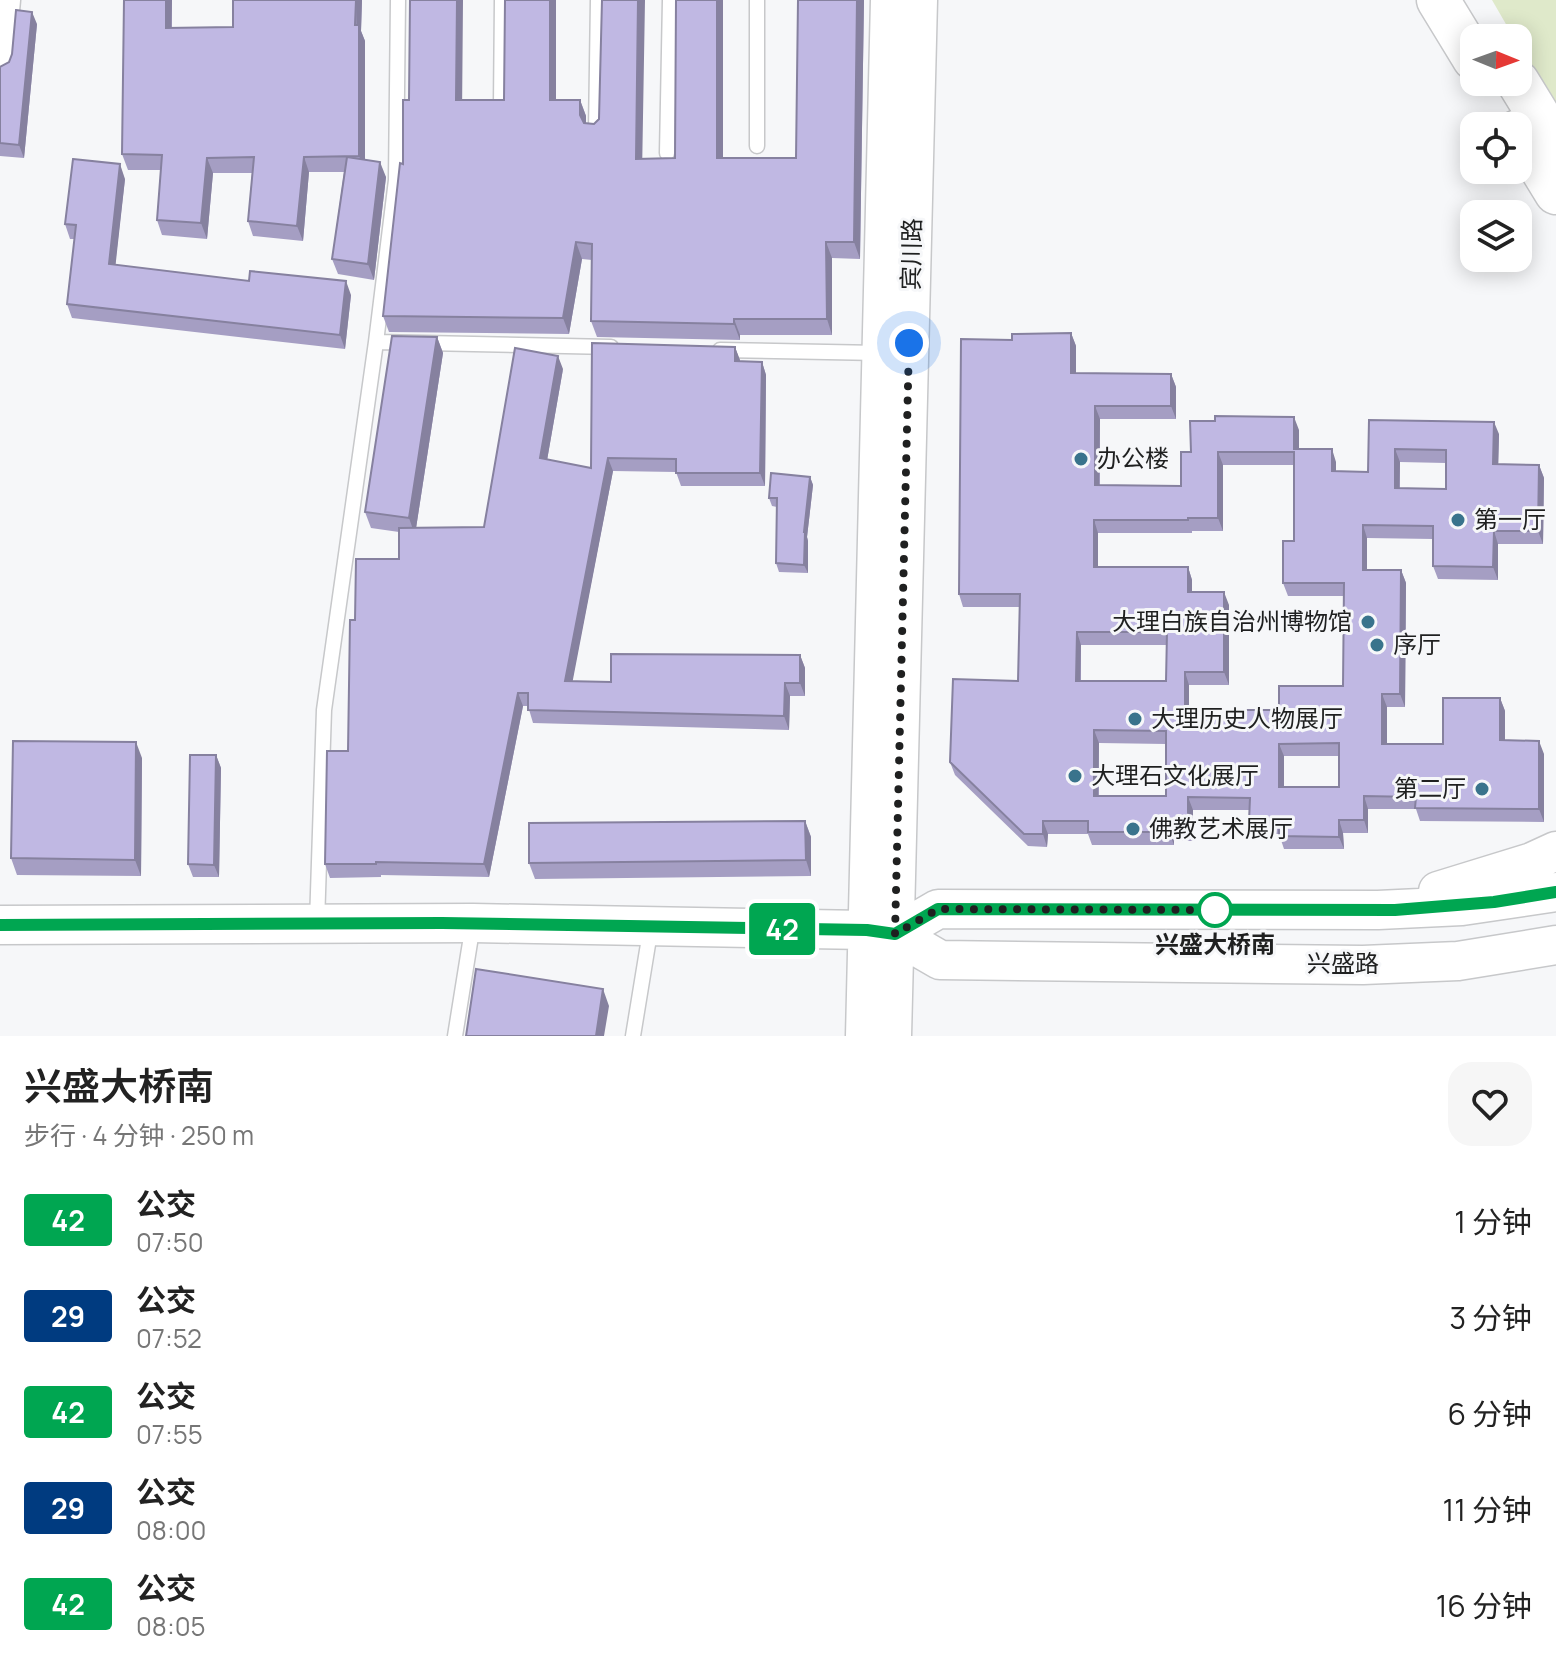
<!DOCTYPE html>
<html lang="zh">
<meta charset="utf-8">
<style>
body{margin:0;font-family:Manrope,"Noto Sans SC",sans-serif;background:#f6f6f6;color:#222;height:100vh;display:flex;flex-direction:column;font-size:30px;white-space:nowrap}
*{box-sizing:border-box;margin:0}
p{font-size:26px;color:#767676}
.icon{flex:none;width:44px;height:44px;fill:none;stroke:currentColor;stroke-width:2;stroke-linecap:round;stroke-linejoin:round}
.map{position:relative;height:1036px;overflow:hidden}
.drawer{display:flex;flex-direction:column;background:#fff;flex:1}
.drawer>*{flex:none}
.badge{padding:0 16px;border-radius:6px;font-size:28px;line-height:52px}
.needle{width:52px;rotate:91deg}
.controls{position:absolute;left:1460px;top:24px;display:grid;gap:16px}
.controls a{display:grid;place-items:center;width:72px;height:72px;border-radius:16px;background:#fff;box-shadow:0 4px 20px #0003;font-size:40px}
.you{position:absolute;width:40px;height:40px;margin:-20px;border:6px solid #fff;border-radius:50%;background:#1a73e8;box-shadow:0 0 0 12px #1a73e833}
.map>.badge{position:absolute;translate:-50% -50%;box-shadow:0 0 0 4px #fff}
.round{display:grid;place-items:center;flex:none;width:84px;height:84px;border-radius:24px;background:#f6f6f6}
.summary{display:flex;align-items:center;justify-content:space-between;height:136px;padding:0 24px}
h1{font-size:38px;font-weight:600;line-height:60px}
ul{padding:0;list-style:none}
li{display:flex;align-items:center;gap:24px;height:96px;padding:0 24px}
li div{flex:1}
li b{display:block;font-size:30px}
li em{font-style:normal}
li .badge{min-width:88px;font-weight:700;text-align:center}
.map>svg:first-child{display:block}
</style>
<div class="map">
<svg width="1556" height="1036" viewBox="0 0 1556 1036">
<rect width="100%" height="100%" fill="#f6f7f9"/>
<!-- green -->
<path fill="#dfe9ca" d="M 1492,0 L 1556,0 L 1556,108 L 1518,44 L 1518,38 L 1514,38 Z"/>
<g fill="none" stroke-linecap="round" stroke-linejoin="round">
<!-- lane casing -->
<g stroke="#c7c8ca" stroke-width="17">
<path id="lane" d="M 757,0 L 757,146
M 501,105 L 502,0
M 596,131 L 598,0
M 667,153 L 670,0
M 376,342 L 611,347
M 720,350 L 879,353
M 317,923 L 324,710 L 376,342 L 396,180 L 398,0
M 455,1036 L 473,924
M 633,1036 L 651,926"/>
</g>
<!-- street casing -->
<g stroke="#c7c8ca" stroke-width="31">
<path id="street" d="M 0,64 L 6,0"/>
</g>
<!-- secondary casing -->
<g stroke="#c7c8ca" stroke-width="41">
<path id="secondary" d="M 1438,891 L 1532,862 L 1556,851
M 0,925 L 473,923 L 867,930 L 895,934 L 940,960 L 1363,965 L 1458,961 L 1556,945
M 895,934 L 938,909 L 1378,910 L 1462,906 L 1556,892
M 865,1036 L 890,0
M 892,1036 L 918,0"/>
</g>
<!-- primary casing -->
<g stroke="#c7c8ca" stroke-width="45">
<path id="primary" d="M 1438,0 L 1474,59
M 1518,82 L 1556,144
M 1518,131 L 1556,193"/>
</g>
<!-- lane -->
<use href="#lane" stroke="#fff" stroke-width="14"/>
<!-- street -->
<use href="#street" stroke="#fff" stroke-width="28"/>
<!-- secondary -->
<use href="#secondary" stroke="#fff" stroke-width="38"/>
<!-- primary -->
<use href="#primary" stroke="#fff" stroke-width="42"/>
</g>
<!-- wall -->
<path fill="#a59ec3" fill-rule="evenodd" d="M 124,0 L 172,0 L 172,28 L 233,27 L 233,0 L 362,0 L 361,31 L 365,41 L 365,159 L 386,177 L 374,280 L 338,274 L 332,259 L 344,172 L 309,172 L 303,241 L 253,236 L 248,221 L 252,173 L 213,173 L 207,239 L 162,235 L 157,220 L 161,170 L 128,170 L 122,154 Z
M 723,0 L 723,158 L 796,158 L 798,0 L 864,0 L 860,259 L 832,258 L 832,335 L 740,335 L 740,340 L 597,337 L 591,321 L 592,260 L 582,259 L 569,334 L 389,332 L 383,316 L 403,164 L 409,100 L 580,100 L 586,116 L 586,123 L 642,159 L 675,158 Z
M 37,24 L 24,158 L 0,156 L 0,67 L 9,62 Z
M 125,179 L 115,265 L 351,295 L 345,349 L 72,318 L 67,304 L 75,239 L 70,239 L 65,224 Z
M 1071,333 L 1076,346 L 1076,373 L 1171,374 L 1176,387 L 1176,419 L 1100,419 L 1100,485 L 1181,486 L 1191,452 L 1299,430 L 1299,449 L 1336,462 L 1336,471 L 1368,472 L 1369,420 L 1499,434 L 1498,464 L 1539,465 L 1544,478 L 1543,544 L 1498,544 L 1498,580 L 1438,579 L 1433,566 L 1433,539 L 1367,538 L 1367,570 L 1401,570 L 1406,583 L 1405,707 L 1387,707 L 1387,744 L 1443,744 L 1500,698 L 1505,711 L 1505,741 L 1544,754 L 1544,822 L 1420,821 L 1416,809 L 1368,809 L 1368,833 L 1343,833 L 1344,849 L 1284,849 L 1279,834 L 1254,834 L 1249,821 L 1249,810 L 1193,810 L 1193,841 L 1174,841 L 1174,845 L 1092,845 L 1088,834 L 1048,834 L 1047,847 L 1028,846 L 955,775 L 950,762 L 1018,681 L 1020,607 L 963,607 L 959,594 L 1012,340 ZM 1400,462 L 1446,463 L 1446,489 L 1400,488 ZM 1223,465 L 1294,465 L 1294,541 L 1283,583 L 1288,596 L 1344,596 L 1343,686 L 1279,710 L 1189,710 L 1189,685 L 1229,685 L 1229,605 L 1192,592 L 1192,580 L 1188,567 L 1098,567 L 1098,533 L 1192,533 L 1192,531 L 1223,531 ZM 1081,645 L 1167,645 L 1166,681 L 1081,681 ZM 1099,743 L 1166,744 L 1166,796 L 1099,796 ZM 1284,756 L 1339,756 L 1339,787 L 1284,787 Z
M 437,337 L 443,353 L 416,528 L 484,527 L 563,369 L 547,460 L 591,468 L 735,347 L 740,361 L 762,362 L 766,375 L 765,486 L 681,486 L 676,472 L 613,471 L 572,681 L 611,682 L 800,655 L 805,668 L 805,696 L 790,696 L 789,730 L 533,723 L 528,706 L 523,706 L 489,877 L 381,875 L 381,877 L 330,878 L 325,864 L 348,751 L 355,620 L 399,559 L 399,532 L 371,528 L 365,512 Z
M 810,477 L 813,485 L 807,537 L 808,541 L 808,573 L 779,572 L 776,563 L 777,507 L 772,506 L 769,498 Z
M 216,755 L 221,768 L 219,877 L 193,877 L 188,864 Z
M 142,758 L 141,876 L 17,875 L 11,858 Z
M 805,821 L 811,837 L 811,876 L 535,879 L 529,863 Z"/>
<!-- shaded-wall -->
<path fill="#86819f" d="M 166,0 L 172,0 L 171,43 L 166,28 Z
M 356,0 L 362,0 L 361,31 L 365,41 L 365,172 L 359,156 Z
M 457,0 L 463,0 L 462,116 L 456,100 Z
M 550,0 L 556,0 L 556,116 L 550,100 Z
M 638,0 L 645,0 L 642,175 L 636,159 Z
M 717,0 L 723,0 L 723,174 L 717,158 Z
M 857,0 L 864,0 L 860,259 L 854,242 Z
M 32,12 L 37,24 L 24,158 L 19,145 Z
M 580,100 L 586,116 L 586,132 L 580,115 Z
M 304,157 L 309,172 L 303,241 L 297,226 Z
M 207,158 L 213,173 L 207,239 L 201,223 Z
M 380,162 L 386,177 L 374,280 L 368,264 Z
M 120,164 L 125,179 L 114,279 L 109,264 Z
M 576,242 L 582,259 L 569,334 L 563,318 Z
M 826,242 L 832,258 L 832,335 L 827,319 Z
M 346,281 L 351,295 L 345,349 L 340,335 Z
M 734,319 L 740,335 L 740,340 L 734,324 Z
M 1071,333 L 1076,346 L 1076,386 L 1071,373 Z
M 437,337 L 443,353 L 415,535 L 409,518 Z
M 735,347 L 740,360 L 740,375 L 735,361 Z
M 558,356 L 563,369 L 545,472 L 540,458 Z
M 762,362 L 766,375 L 765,486 L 760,473 Z
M 1171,374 L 1176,387 L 1176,419 L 1171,406 Z
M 1095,406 L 1100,419 L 1099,498 L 1095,485 Z
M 1294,417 L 1299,430 L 1299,462 L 1294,449 Z
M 1494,422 L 1499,434 L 1498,477 L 1493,464 Z
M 1332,449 L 1336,462 L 1336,484 L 1332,471 Z
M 1395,449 L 1400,462 L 1399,501 L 1395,488 Z
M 1218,452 L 1223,465 L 1223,531 L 1218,518 Z
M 608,458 L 613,471 L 570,695 L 565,681 Z
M 1539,465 L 1544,478 L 1543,544 L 1538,531 Z
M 810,477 L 813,485 L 807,537 L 808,541 L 808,573 L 804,565 L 804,532 Z
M 1094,520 L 1098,533 L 1098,580 L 1094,567 Z
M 1363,525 L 1367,538 L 1367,583 L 1363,570 Z
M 1494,531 L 1498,544 L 1498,580 L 1493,567 Z
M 1188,567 L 1192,580 L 1192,605 L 1188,592 Z
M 1401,570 L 1406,583 L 1405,707 L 1400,694 Z
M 1224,592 L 1229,605 L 1229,685 L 1224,672 Z
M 1077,632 L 1081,645 L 1080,694 L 1076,681 Z
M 800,655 L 805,668 L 805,696 L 800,683 Z
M 1185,672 L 1189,685 L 1189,723 L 1185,710 Z
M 785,683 L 790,696 L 789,730 L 784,716 Z
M 518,693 L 523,706 L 489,877 L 484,864 Z
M 1382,694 L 1387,707 L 1387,757 L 1382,744 Z
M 1500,698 L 1505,711 L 1505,753 L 1500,740 Z
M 1094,730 L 1099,743 L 1098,809 L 1094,796 Z
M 1539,741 L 1544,754 L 1544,822 L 1539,809 Z
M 136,742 L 142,758 L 141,876 L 135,860 Z
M 1279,744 L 1284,756 L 1284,800 L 1279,787 Z
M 216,755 L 221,768 L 219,877 L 214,865 Z
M 1364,796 L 1368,809 L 1368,833 L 1364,820 Z
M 1188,797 L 1193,810 L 1193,841 L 1188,828 Z
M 1339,820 L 1343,833 L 1344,849 L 1339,837 Z
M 805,821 L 811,837 L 811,876 L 806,860 Z
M 1043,821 L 1048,834 L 1047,847 L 1043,834 Z
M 1169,828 L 1174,841 L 1174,845 L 1169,832 Z
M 603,989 L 609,1006 L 604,1036 L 596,1036 Z"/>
<!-- building -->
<path fill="#c0b8e3" stroke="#86819f" stroke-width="2" fill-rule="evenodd" d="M 124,0 L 166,0 L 166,28 L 233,27 L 233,0 L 356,0 L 355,25 L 359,25 L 359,156 L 304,157 L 297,226 L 248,221 L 254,157 L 207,158 L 201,223 L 157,220 L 162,155 L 122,154 Z
M 410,0 L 457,0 L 456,100 L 504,100 L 505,0 L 550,0 L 550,100 L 580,100 L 580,115 L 584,123 L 594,124 L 599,119 L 602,0 L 638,0 L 636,159 L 675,158 L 676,0 L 717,0 L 717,158 L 796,158 L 798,0 L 857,0 L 854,242 L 826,242 L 827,319 L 734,319 L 734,324 L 591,321 L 592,244 L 576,242 L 563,318 L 383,316 L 400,163 L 403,164 L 403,100 L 409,100 Z
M 16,10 L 32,12 L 19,145 L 0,143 L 0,67 L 9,62 L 12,54 Z
M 347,157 L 380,162 L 368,264 L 332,259 Z
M 73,159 L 120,164 L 109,264 L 249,281 L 250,271 L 346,281 L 340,335 L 67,304 L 76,225 L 65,224 Z
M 1071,333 L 1071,373 L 1171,374 L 1171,406 L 1095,406 L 1095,485 L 1181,486 L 1181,452 L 1191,452 L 1190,421 L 1215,421 L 1215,416 L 1294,417 L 1294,449 L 1332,449 L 1332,471 L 1368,472 L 1369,420 L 1494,422 L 1493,464 L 1539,465 L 1538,531 L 1494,531 L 1493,567 L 1433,566 L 1433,526 L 1363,525 L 1363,570 L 1401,570 L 1400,694 L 1382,694 L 1382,744 L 1443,744 L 1443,698 L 1500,698 L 1500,740 L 1539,741 L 1539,809 L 1415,808 L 1416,797 L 1364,796 L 1364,820 L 1339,820 L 1339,837 L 1279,836 L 1279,821 L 1249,821 L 1250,798 L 1188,797 L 1188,828 L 1169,828 L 1169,832 L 1088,832 L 1088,821 L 1043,821 L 1043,834 L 1024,834 L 950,762 L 953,679 L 1018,681 L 1020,594 L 959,594 L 961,339 L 1012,340 L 1012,334 ZM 1395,449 L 1446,450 L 1446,489 L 1395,488 ZM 1218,452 L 1294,452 L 1294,541 L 1283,541 L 1283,583 L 1344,583 L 1343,686 L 1279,686 L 1279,710 L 1185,710 L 1185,672 L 1224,672 L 1224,592 L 1188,592 L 1188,567 L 1094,567 L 1094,520 L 1188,520 L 1188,518 L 1218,518 ZM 1077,632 L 1167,632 L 1166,681 L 1076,681 ZM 1094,730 L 1166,731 L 1166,796 L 1094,796 ZM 1339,743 L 1339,787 L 1279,787 L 1279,744 Z
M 392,336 L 437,337 L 409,518 L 365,512 Z
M 592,343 L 735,347 L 735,361 L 762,362 L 760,473 L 676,473 L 676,459 L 608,458 L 565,681 L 611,682 L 611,654 L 800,655 L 800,683 L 785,683 L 784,716 L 528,710 L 528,693 L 518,693 L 484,864 L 376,862 L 376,864 L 325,864 L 327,751 L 348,751 L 350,620 L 355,620 L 356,559 L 399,559 L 399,528 L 484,527 L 515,348 L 558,356 L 540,458 L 591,468 Z
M 771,473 L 810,477 L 804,532 L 805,532 L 804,565 L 776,563 L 777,498 L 769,498 Z
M 13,741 L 136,742 L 135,860 L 11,858 Z
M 190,755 L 216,755 L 214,865 L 188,864 Z
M 805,821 L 806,860 L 529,863 L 529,823 Z
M 476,969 L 603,989 L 596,1036 L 466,1036 Z"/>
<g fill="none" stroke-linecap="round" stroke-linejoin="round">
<!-- line casing -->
<g stroke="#fff" stroke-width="18">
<path id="line" d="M 0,925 L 442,923 L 867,930 L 895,934 L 938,909 L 1395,910 L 1494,902 L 1556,892"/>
</g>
<!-- line -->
<use href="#line" stroke="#00a651" stroke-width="12"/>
<!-- walk -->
<path stroke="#1f2020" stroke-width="8" stroke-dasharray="0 14.4" d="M 909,343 L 895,934 L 938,909 L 1215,910"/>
</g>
<!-- markers -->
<g fill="#39738c" stroke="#f6f7f9" stroke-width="3">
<circle cx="1081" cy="459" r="8"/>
<circle cx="1458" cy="520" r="8"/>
<circle cx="1368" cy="622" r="8"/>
<circle cx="1377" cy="645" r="8"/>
<circle cx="1135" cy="719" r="8"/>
<circle cx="1075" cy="776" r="8"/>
<circle cx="1482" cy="789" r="8"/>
<circle cx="1133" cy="829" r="8"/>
</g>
<circle fill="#fff" stroke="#00a651" stroke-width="4" cx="1215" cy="910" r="16"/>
<g text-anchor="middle" stroke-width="6" stroke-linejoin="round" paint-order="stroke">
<!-- street labels -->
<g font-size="24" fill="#1f2020" stroke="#f6f7f9">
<text transform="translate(912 254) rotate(-89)" y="8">宾川路</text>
<text x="1343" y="972">兴盛路</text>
</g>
<!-- poi labels -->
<g font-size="24" fill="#1f2020" stroke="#f6f7f9" text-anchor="start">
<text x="1097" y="467">办公楼</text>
<text x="1474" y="528">第一厅</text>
<text x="1352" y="630" text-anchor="end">大理白族自治州博物馆</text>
<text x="1393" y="653">序厅</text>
<text x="1151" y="727">大理历史人物展厅</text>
<text x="1091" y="784">大理石文化展厅</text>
<text x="1466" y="797" text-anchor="end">第二厅</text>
<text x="1149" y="837">佛教艺术展厅</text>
</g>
<!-- stop labels -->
<g font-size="24" font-weight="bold" fill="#1f2020" stroke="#f6f7f9">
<text x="1215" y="953">兴盛大桥南</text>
</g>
</g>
</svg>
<div class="controls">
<a><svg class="needle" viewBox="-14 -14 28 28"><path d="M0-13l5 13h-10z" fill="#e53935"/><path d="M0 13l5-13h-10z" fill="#767676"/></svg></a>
<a><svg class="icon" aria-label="locate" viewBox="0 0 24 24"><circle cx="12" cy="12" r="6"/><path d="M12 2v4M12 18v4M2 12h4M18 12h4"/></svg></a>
<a><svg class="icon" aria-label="layers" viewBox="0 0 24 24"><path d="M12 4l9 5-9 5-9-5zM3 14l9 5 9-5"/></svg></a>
</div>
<div class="you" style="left:909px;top:343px"></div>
<b class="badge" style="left:782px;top:929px;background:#00a651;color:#fff">42</b>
</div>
<section class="drawer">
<div class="summary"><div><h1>兴盛大桥南</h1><p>步行 · 4 分钟 · 250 m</p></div><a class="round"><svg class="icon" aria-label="heart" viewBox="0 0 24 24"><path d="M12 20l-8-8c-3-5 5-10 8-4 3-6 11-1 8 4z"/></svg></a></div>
<ul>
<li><span class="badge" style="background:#00a651;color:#fff">42</span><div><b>公交</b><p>07:50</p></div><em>1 分钟</em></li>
<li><span class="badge" style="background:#003b80;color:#fff">29</span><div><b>公交</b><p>07:52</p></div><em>3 分钟</em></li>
<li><span class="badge" style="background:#00a651;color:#fff">42</span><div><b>公交</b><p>07:55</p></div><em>6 分钟</em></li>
<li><span class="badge" style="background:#003b80;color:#fff">29</span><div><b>公交</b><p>08:00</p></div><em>11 分钟</em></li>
<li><span class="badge" style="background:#00a651;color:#fff">42</span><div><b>公交</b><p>08:05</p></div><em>16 分钟</em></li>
</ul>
</section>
